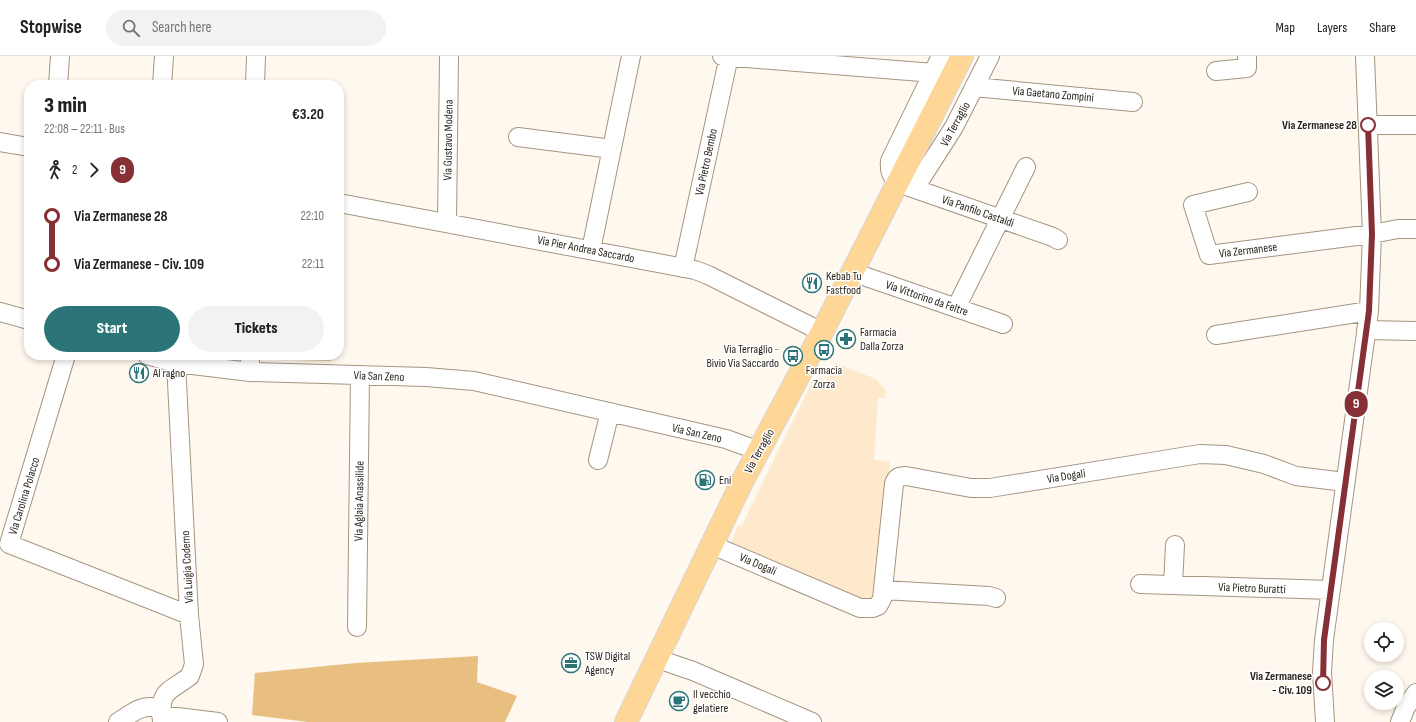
<!DOCTYPE html>
<meta charset="utf-8">
<style>
body{margin:0;font-family:"Sofia Sans Condensed",sans-serif;background:#f2f2f2;color:#222;height:100vh;display:flex;flex-direction:column;font-size:15px;white-space:nowrap}
*{box-sizing:border-box;margin:0}
p{font-size:13px;color:#767676}
.icon{flex:none;width:22px;height:22px;fill:none;stroke:currentColor;stroke-width:2;stroke-linecap:round;stroke-linejoin:round}
.map{position:relative;flex:1;overflow:hidden}
.sheet{position:absolute;left:24px;top:24px;width:320px;height:280px;display:flex;flex-direction:column;background:#fff;border-radius:16px;box-shadow:0 2px 6px #0003}
.sheet>*{flex:none}
.badge{padding:0 8px;border-radius:13px;font-size:14px;line-height:26px}
.fabs{position:absolute;left:1364px;top:566px;display:grid;gap:8px}
.fabs a{display:grid;place-items:center;width:40px;height:40px;border-radius:50%;background:#fff;box-shadow:0 2px 6px #0003;font-size:20px}
.map>.badge{position:absolute;translate:-50% -50%;box-shadow:0 0 0 2px #fff}
.legs{display:flex;align-items:center;gap:6px;height:44px;padding:0 20px;font-size:13px}
.legs p{margin-inline-start:auto}
.summary{display:flex;align-items:center;justify-content:space-between;height:68px;padding:0 20px}
h1{font-size:22px;font-weight:800;line-height:30px}
.action{display:flex;gap:8px;margin-top:auto;padding:8px 20px}
.action a{flex:1;height:46px;border-radius:24px;background:#2b7578;color:#fff;font-size:16px;font-weight:800;line-height:46px;text-align:center}
.action a+a{background:#f2f2f2;color:#222}
ul{padding:0 20px;list-style:none}
li{display:flex;align-items:center;gap:14px;height:48px;font-size:15px}
li i{display:grid;place-items:center;width:6px;height:100%;margin:0 5px;background:currentColor}
li i::after{content:'';width:10px;height:10px;margin:-5px;border:3px solid;border-radius:50%;background:#fff}
li p{margin-inline-start:auto}
li:first-child i{background:linear-gradient(#0000 50%,currentColor 0)}
li:last-child i{background:linear-gradient(currentColor 50%,#0000 0)}
header{display:flex;align-items:center;gap:24px;box-sizing:border-box;height:56px;padding:0 20px;background:#fff;border-bottom:1px solid #e0e0e0}
header strong{font-size:19px}
nav{display:flex;gap:22px;margin-inline-start:auto;font-size:14px}
.search{width:280px;height:36px;background:#f2f2f2;display:flex;align-items:center;gap:10px;box-sizing:border-box;padding:0 14px;border-radius:22px;color:#767676;font-size:15px}
.map>svg:first-child{display:block}
</style>
<header>
<strong>Stopwise</strong>
<div class="search"><svg class="icon" aria-label="search" viewBox="0 0 24 24"><circle cx="10" cy="10" r="6"/><path d="M15 15l6 6"/></svg>Search here</div>
<nav><a>Map</a><a>Layers</a><a>Share</a></nav>
</header>
<div class="map">
<svg width="1416" height="666" viewBox="0 0 1416 666">
<rect width="100%" height="100%" fill="#fef8ee"/>
<!-- built -->
<path fill="#fee9cc" d="M 835,307 L 876,323 L 886,335 L 885,342 L 878,342 L 874,404 L 890,406 L 874,543 L 862,546 L 730,490 L 738,469 L 741,471 L 812,326 L 820,322 L 826,325 Z"/>
<!-- green -->
<path fill="#e8bf81" d="M 257,299 L 331,299 L 331,305 L 258,303 Z
M 478,600 L 477,626 L 517,640 L 505,666 L 308,666 L 252,659 L 255,617 L 356,607 Z"/>
<g fill="none" stroke-linecap="round" stroke-linejoin="round">
<!-- minor casing -->
<g stroke="#a49580" stroke-width="20">
<path id="minor" d="M 722,0 L 934,17
M 941,0 L 890,105 C 889,115 891,120 898,127 L 1053,181 L 1058,184
M 1216,15 L 1247,12 L 1247,0
M 58,29 L 60,0
M 162,29 L 164,0
M 255,29 L 256,0
M 974,31 L 1133,46
M 1368,69 L 1416,69
M 518,81 L 612,93
M 0,86 L 29,91
M 915,132 L 954,71 L 990,0
M 1248,136 L 1193,149 L 1209,199 L 1372,178 L 1398,173 L 1416,173
M 339,147 L 695,214 L 708,219 L 822,276
M 447,167 L 449,0
M 591,194 L 631,0
M 683,212 L 729,0
M 852,216 L 1003,268
M 956,252 L 1026,111
M 0,256 L 29,264
M 1366,274 L 1416,275
M 1216,279 L 1369,255
M 66,299 L 9,488 L 189,559
M 147,299 L 176,307 L 250,316 L 426,321 L 474,325 L 726,383 L 759,395
M 250,299 L 250,316
M 598,404 L 610,356
M 712,489 L 860,552 L 873,552 L 878,550 L 882,543 L 894,428 C 896,421 899,420 906,420 L 971,432 L 990,432 L 1200,398 L 1226,399 L 1264,408 L 1296,420 L 1345,426
M 1140,528 L 1331,534
M 1173,529 L 1175,489
M 883,534 L 989,540 L 996,542
M 357,571 L 360,319
M 658,603 L 693,615 L 812,666
M 161,659 L 218,666
M 118,666 C 134,656 142,647 161,653
M 162,666 C 159,633 168,637 190,620 L 194,608 L 189,559 L 176,307
M 1325,666 L 1322,616 L 1324,584 L 1369,255 L 1372,178 L 1365,0
M 1400,666 L 1406,651 L 1416,637"/>
</g>
<!-- major casing -->
<g stroke="#d8d7d5" stroke-width="24">
<path id="major" d="M 626,666 L 743,424 L 822,276 L 962,0"/>
</g>
<!-- minor -->
<use href="#minor" stroke="#fff" stroke-width="18"/>
<!-- major -->
<use href="#major" stroke="#fed797" stroke-width="22"/>
</g>
<g fill="none" stroke-linecap="round" stroke-linejoin="round">
<!-- line-1 casing -->
<g stroke="#fff" stroke-width="9">
<path id="line-1" d="M 1323,627 L 1324,584 L 1369,255 L 1372,178 L 1368,69"/>
</g>
<!-- line-1 -->
<use href="#line-1" stroke="#863036" stroke-width="6"/>
</g>
<!-- icons -->
<defs>
<g id="restaurant-ring" transform="scale(1)"><circle r="9.5" fill="#fff" stroke="#2b7578" stroke-width="1.5"/><path d="M-5-6h1v4h1v-4h1v4h1v-4h1v5L-1.5 .5V6h-2V.5L-5-1ZM5-6V6H3V1.5H1.5Q1.5-4 5-6Z" fill="#2b7578"/></g>
<g id="pharmacy-ring" transform="scale(1)"><circle r="9.5" fill="#fff" stroke="#2b7578" stroke-width="1.5"/><path d="M-2-6h4v4h4v4h-4v4h-4v-4h-4v-4h4Z" fill="#2b7578"/></g>
<g id="bus-ring" transform="scale(1)"><circle r="9.5" fill="#fff" stroke="#2b7578" stroke-width="1.5"/><path d="M-5-6H5V4H4V6H2V4H-2V6H-4V4H-5ZM-3.5-4V0h7V-4ZM-3.5 1.2v1.5H-2V1.2ZM2 1.2v1.5H3.5V1.2Z" fill="#2b7578"/></g>
<g id="fuel-ring" transform="scale(1)"><circle r="9.5" fill="#fff" stroke="#2b7578" stroke-width="1.5"/><path d="M-5.5-6h7V0h2V4h1.3V-2.5L3-4.5l.8-.8L6-3V5H2.5V1h-1V6h-7ZM-4.2-4.7v3.2H.2V-4.7Z" fill="#2b7578"/></g>
<g id="office-ring" transform="scale(1)"><circle r="9.5" fill="#fff" stroke="#2b7578" stroke-width="1.5"/><path d="M-6-3h4V-5.5h4V-3h4V5H-6ZM-1-4.5V-3h2v-1.5ZM-6 0V1H6V0Z" fill="#2b7578"/></g>
<g id="cafe-ring" transform="scale(1)"><circle r="9.5" fill="#fff" stroke="#2b7578" stroke-width="1.5"/><path d="M-5.5-4.5H6V0H3Q3 3.5 0 3.5H-2.5Q-5.5 3.5-5.5 0ZM3-3.2v2h1.7v-2ZM-6 4.5H4V6H-6Z" fill="#2b7578"/></g>
</defs>
<g fill-rule="evenodd">
<use href="#restaurant-ring" x="812" y="227"/>
<use href="#pharmacy-ring" x="846" y="283"/>
<use href="#bus-ring" x="824" y="294"/>
<use href="#bus-ring" x="793" y="300"/>
<use href="#restaurant-ring" x="139" y="317"/>
<use href="#fuel-ring" x="705" y="424"/>
<use href="#office-ring" x="571" y="607"/>
<use href="#cafe-ring" x="679" y="645"/>
</g>
<!-- markers -->
<g fill="#fff" stroke="#863036" stroke-width="2">
<circle cx="1368" cy="69" r="7"/>
<circle cx="1323" cy="627" r="7"/>
</g>
<g text-anchor="middle" stroke-width="3" stroke-linejoin="round" paint-order="stroke">
<!-- street labels -->
<g font-size="12" fill="#251f16" stroke="#fff">
<text transform="translate(1053 38) rotate(5)" y="4">Via Gaetano Zompini</text>
<text transform="translate(955 68) rotate(-61)" y="4">Via Terraglio</text>
<text transform="translate(448 84) rotate(-89)" y="4">Via Gustavo Modena</text>
<text transform="translate(706 106) rotate(-78)" y="4">Via Pietro Bembo</text>
<text transform="translate(978 155) rotate(19)" y="4">Via Panfilo Castaldi</text>
<text transform="translate(586 193) rotate(11)" y="4">Via Pier Andrea Saccardo</text>
<text transform="translate(1248 194) rotate(-7)" y="4">Via Zermanese</text>
<text transform="translate(927 242) rotate(19)" y="4">Via Vittorino da Feltre</text>
<text transform="translate(379 320) rotate(2)" y="4">Via San Zeno</text>
<text transform="translate(697 377) rotate(13)" y="4">Via San Zeno</text>
<text transform="translate(759 395) rotate(-61)" y="4">Via Terraglio</text>
<text transform="translate(1066 420) rotate(-9)" y="4">Via Dogali</text>
<text transform="translate(24 440) rotate(-73)" y="4">Via Carolina Polacco</text>
<text transform="translate(359 445) rotate(-89)" y="4">Via Aglaia Anassilide</text>
<text transform="translate(758 508) rotate(23)" y="4">Via Dogali</text>
<text transform="translate(187 511) rotate(-93)" y="4">Via Luigia Codemo</text>
<text transform="translate(1252 532) rotate(2)" y="4">Via Pietro Buratti</text>
</g>
<!-- stop labels -->
<g font-size="12" font-weight="bold" fill="#251f16" stroke="#fff" text-anchor="end">
<text x="1357" y="73">Via Zermanese 28</text>
<text x="1312" y="624">Via Zermanese<tspan x="1312" dy="14">- Civ. 109</tspan></text>
</g>
<!-- poi labels -->
<g font-size="12" fill="#251f16" stroke="#fff" text-anchor="start">
<text x="826" y="224">Kebab Tu<tspan x="826" dy="14">Fastfood</tspan></text>
<text x="860" y="280">Farmacia<tspan x="860" dy="14">Dalla Zorza</tspan></text>
<text x="779" y="297" text-anchor="end">Via Terraglio -<tspan x="779" dy="14">Bivio Via Saccardo</tspan></text>
<text x="824" y="318" text-anchor="middle">Farmacia<tspan x="824" dy="14">Zorza</tspan></text>
<text x="153" y="321">Al ragno</text>
<text x="719" y="428">Eni</text>
<text x="585" y="604">TSW Digital<tspan x="585" dy="14">Agency</tspan></text>
<text x="693" y="642">Il vecchio<tspan x="693" dy="14">gelatiere</tspan></text>
</g>
</g>
</svg>
<div class="fabs">
<a><svg class="icon" aria-label="locate" viewBox="0 0 24 24"><circle cx="12" cy="12" r="6"/><path d="M12 2v4M12 18v4M2 12h4M18 12h4"/></svg></a>
<a><svg class="icon" aria-label="layers" viewBox="0 0 24 24"><path d="M12 4l9 5-9 5-9-5zM3 14l9 5 9-5"/></svg></a>
</div>
<b class="badge" style="left:1356px;top:348px;background:#863036;color:#fff">9</b>
<section class="sheet">
<div class="summary"><div><h1>3 min</h1><p>22:08 – 22:11 · Bus</p></div><b>€3.20</b></div>
<div class="legs"><svg class="icon" aria-label="walk" viewBox="0 0 24 24"><circle cx="13" cy="4" r="2"/><path d="M13 8l-2 6 4 7M11 14l-3 7M7 12l3-4h3l4 4"/></svg>2<svg class="icon" aria-label="forward" viewBox="0 0 24 24"><path d="M9 5l7 7-7 7"/></svg><b class="badge" style="background:#863036;color:#fff">9</b></div>
<ul>
<li><i style="color:#863036"></i><b>Via Zermanese 28</b><p>22:10</p></li>
<li><i style="color:#863036"></i><b>Via Zermanese - Civ. 109</b><p>22:11</p></li>
</ul>
<div class="action"><a>Start</a><a>Tickets</a></div>
</section>
</div>
